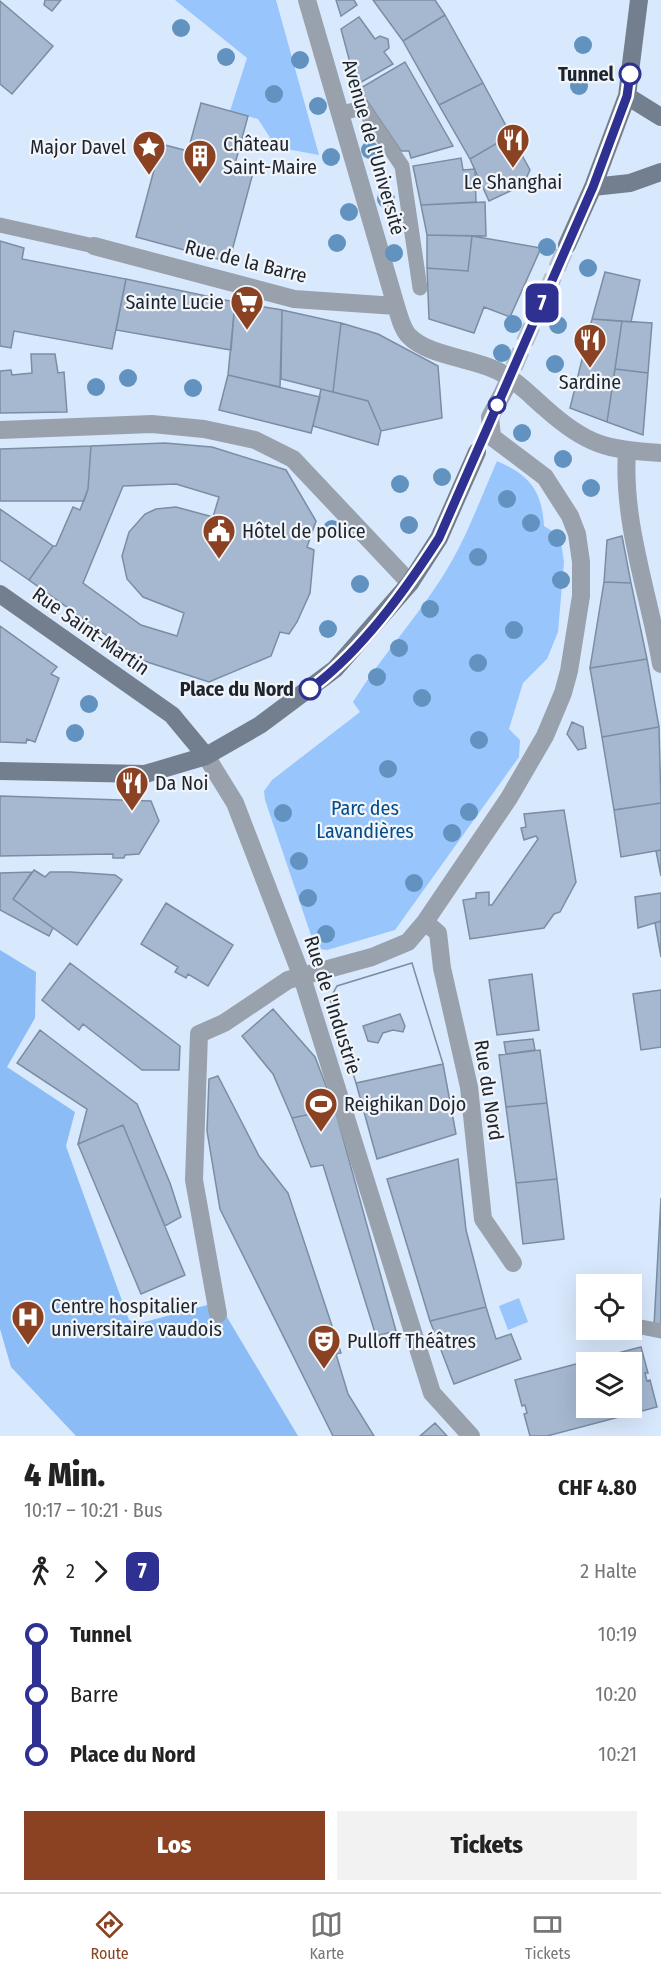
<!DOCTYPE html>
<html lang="de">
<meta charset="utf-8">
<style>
body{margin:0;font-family:"Fira Sans Condensed",sans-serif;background:#f2f2f2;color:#222;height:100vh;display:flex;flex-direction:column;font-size:22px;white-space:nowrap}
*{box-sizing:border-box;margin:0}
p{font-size:20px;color:#767676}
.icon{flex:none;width:33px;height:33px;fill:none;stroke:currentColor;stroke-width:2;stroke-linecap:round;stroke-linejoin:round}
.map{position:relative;height:1436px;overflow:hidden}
.details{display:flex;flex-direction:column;background:#fff;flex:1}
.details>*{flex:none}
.badge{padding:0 12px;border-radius:9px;font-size:21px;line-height:39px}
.controls{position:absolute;left:576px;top:1274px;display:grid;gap:12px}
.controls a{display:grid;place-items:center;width:66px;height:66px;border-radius:0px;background:#fff;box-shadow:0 6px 24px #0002;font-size:30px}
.map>.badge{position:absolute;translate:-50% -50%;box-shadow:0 0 0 3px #fff}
.legs{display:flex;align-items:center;gap:9px;height:66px;padding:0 24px;font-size:20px}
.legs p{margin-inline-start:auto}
.headline{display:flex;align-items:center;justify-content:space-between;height:102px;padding:0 24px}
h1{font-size:33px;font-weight:800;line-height:45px}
.cta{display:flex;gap:12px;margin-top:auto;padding:12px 24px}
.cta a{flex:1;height:69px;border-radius:0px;background:#8a4222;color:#fff;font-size:24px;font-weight:800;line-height:69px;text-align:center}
.cta a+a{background:#f2f2f2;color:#222}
ul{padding:0 24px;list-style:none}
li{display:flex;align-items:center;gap:21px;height:60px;font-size:22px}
li i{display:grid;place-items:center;width:9px;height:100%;margin:0 8px;background:currentColor}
li i::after{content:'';width:15px;height:15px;margin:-8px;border:4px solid;border-radius:50%;background:#fff}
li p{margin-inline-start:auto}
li:first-child i{background:linear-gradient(#0000 50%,currentColor 0)}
li:last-child i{background:linear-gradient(currentColor 50%,#0000 0)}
.menu{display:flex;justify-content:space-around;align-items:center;height:84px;border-top:2px solid #e0e0e0;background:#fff;font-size:16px;color:#767676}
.menu a{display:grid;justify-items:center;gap:3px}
.menu .selected{color:#8a4222}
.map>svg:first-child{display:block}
</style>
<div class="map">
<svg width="661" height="1436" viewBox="0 0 661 1436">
<rect width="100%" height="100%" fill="#d9e9fd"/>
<!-- green -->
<path fill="#97c5fc" d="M 175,0 L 276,0 L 319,155 L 276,147 L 258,119 L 230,111 L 247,58 Z
M 497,461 C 529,475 542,490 544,526 L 560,536 L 564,562 L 558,632 L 547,659 L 523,683 L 509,729 L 520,740 L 519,757 L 395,930 L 327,950 L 319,949 L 314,944 L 265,800 L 264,791 L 272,780 L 360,712 L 353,702 C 379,660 412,623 439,582 C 464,545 479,502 497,461 Z
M 519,1298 L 528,1322 L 508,1330 L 499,1306 Z"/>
<!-- forest -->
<path fill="#8cbcf6" d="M 0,950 L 36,972 L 35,1018 L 7,1067 L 75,1112 L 66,1146 L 129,1320 L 141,1323 L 218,1302 L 298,1436 L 76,1436 L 11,1367 L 0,1329 Z"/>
<!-- building -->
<path fill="#a5b8d0" stroke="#7a8da3" stroke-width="1.5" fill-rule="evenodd" d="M 45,0 L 61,0 L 52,11 L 44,5 Z
M 336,0 L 354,0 L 357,5 L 341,16 Z
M 373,0 L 435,0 L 445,15 L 403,41 Z
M 0,1 L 53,46 L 12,94 L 0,84 Z
M 445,15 L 483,83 L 439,105 L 403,41 Z
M 359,17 L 375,39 L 380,36 L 388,39 L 389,48 L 384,52 L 393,64 L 356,85 L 341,29 Z
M 405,62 L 453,146 L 411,158 L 409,151 L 401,151 L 359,89 Z
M 483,83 L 511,135 L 470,159 L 439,105 Z
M 201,103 L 248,116 L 235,164 L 254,169 L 229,262 L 136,237 L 161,144 L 188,151 Z
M 511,135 L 530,170 L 523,185 L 489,201 L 470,159 Z
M 461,158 L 463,170 L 475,169 L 476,202 L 421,205 L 413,166 Z
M 485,202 L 486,236 L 427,235 L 421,205 Z
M 427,235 L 472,236 L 468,271 L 427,268 Z
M 472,236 L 541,248 L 510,317 L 484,307 L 474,333 L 429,319 L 427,268 L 468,271 Z
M 0,241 L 24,248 L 22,259 L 126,279 L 112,349 L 14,331 L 11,348 L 0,346 Z
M 605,272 L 640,280 L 631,322 L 592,319 Z
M 126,279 L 235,302 L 231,350 L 116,330 Z
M 235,302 L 282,310 L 280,387 L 228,375 Z
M 282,310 L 341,323 L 333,392 L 281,379 Z
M 592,319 L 622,321 L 607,422 L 570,408 Z
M 622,321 L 652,323 L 648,373 L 615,369 Z
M 341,323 L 378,334 L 438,366 L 442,418 L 381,431 L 368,401 L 333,392 Z
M 31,354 L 55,354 L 58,373 L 64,372 L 67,412 L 0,413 L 0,371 L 11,370 L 12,375 L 32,373 Z
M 615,369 L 648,373 L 643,435 L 607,422 Z
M 228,375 L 320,397 L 311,433 L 219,410 Z
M 321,389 L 368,401 L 381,431 L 378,445 L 313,426 Z
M 165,443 L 212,447 L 286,470 L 316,521 L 307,547 L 314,550 L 310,593 L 297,622 L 289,634 L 280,632 L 271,656 L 209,682 L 141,660 L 29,580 L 53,546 L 56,546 L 73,507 L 80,510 L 88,489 L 91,446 ZM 176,484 L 219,497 L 213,517 L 176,507 L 156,509 L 145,514 L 129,532 L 122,556 L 127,579 L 143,597 L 184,613 L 177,636 L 141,625 L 83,583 L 123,486 Z
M 91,446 L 88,489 L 84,501 L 0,501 L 0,449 Z
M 0,509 L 53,546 L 29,580 L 0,560 Z
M 622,536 L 631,583 L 604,582 L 607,540 Z
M 604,582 L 631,583 L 647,659 L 590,668 Z
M 0,626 L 57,667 L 51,674 L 59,678 L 35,742 L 27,739 L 26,743 L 0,742 Z
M 647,659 L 659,727 L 602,737 L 590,668 Z
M 572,722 L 583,727 L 586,748 L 578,750 L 567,734 Z
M 659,727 L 661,803 L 614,810 L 602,737 Z
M 0,796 L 151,801 L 159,821 L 139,854 L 125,855 L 124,858 L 113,858 L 113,854 L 0,856 Z
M 661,803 L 661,850 L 621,857 L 614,810 Z
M 564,810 L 576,882 L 560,912 L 554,914 L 544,928 L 470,939 L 463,900 L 476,898 L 476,893 L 489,892 L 489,905 L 492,905 L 538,839 L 536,836 L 524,840 L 521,828 L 526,827 L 524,814 Z
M 661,850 L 661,876 L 656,851 Z
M 34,870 L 45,877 L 50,872 L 71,872 L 115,875 L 122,880 L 77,945 L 13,899 Z
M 32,872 L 13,899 L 53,928 L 49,936 L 0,910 L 0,873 Z
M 661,893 L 661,921 L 638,928 L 635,897 Z
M 166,903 L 233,945 L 208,986 L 188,974 L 186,978 L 175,972 L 178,967 L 141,944 Z
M 661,921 L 661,957 L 655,923 Z
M 70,963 L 180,1046 L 179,1070 L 142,1070 L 83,1024 L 79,1030 L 42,1000 Z
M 412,963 L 443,1064 L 356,1083 L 330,999 L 337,986 ZM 400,1014 L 405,1026 L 403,1032 L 393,1030 L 383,1033 L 378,1043 L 368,1041 L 363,1026 Z
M 412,963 L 443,1064 L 356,1083 L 330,999 L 337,986 Z
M 532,974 L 539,1030 L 497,1035 L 489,980 Z
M 661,990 L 661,1047 L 641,1050 L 633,994 Z
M 273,1009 L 315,1057 L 335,1109 L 292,1118 L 273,1074 L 242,1036 Z
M 40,1030 L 137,1104 L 170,1183 L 181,1217 L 165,1226 L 123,1125 L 78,1144 L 87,1109 L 17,1063 Z
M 533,1039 L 535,1050 L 506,1054 L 504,1042 Z
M 540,1050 L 547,1103 L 506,1107 L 499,1055 Z
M 443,1064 L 456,1134 L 377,1159 L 356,1083 Z
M 218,1076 L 259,1156 L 288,1193 L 341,1353 L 336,1354 L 348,1394 L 374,1436 L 333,1436 L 220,1209 L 207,1131 L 209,1079 Z
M 547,1103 L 557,1179 L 516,1183 L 506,1107 Z
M 335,1109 L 396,1331 L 376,1336 L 323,1165 L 311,1167 L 292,1118 Z
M 123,1125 L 185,1275 L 141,1294 L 78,1144 Z
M 458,1159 L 466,1230 L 486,1307 L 430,1321 L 387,1179 Z
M 557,1179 L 564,1239 L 523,1244 L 516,1183 Z
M 661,1198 L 661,1326 L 654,1326 Z
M 486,1307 L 496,1339 L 511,1334 L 521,1359 L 454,1384 L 430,1321 Z
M 641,1347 L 648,1373 L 645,1373 L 647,1381 L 650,1380 L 657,1407 L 547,1436 L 530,1436 L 524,1414 L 527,1413 L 525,1405 L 522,1406 L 515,1380 ZM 586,1362 L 632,1362 L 632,1407 L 586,1407 Z
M 435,1423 L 447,1436 L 420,1436 Z"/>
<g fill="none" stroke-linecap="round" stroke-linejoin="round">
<!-- secondary-tunnel -->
<path stroke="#b3c2d3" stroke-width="18" stroke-dasharray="18 9" stroke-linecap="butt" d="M 503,392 L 567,245"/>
<!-- lane -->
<path stroke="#99a1ac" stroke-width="15" d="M 341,113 L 363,108 L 402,166 L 420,288
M 0,225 L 94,246
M 641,1327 L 661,1331"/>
<!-- street -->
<path stroke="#99a1ac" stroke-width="18" d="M 307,0 L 396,306 C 399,315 402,329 409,336 C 428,356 473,358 498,371 C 516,380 530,395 545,408 C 586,445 607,450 661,453
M 94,246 L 294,299 L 396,306
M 0,430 L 152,424 L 204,429 L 255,440 L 293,459 L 410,583
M 627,451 C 622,523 649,594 661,664
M 206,756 L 235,803 L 302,977 L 432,1393 L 471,1436
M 425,922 L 438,933 L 442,968 L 469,1087 L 483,1219 L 513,1263
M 218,1314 L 194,1180 L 199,1034 L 224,1023 L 288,980 L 372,957 L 408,942 L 425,922 L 509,798 L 545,736 L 563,693 L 569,671 L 581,596 L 581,562 L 577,534 L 570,516 L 545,477 L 492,437 L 490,417 L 511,378"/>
<!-- secondary -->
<path stroke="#737f8e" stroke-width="18" d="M 627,96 L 661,117
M 593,187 L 630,183 L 661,172
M 567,245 L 593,187 L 627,96 L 639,0
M 0,594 L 172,715 L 206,756
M 0,771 L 145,774 L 206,756 L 260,725 L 335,669 L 410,583 L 439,538 L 477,452"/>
</g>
<!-- trees -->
<g fill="#6292bf">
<circle cx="181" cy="28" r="9"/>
<circle cx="583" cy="45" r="9"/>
<circle cx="226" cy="57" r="9"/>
<circle cx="300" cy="60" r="9"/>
<circle cx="579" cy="86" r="9"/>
<circle cx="274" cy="94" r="9"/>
<circle cx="318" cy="106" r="9"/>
<circle cx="370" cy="150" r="9"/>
<circle cx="331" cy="157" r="9"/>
<circle cx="386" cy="199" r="9"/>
<circle cx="349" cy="212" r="9"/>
<circle cx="337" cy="243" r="9"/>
<circle cx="547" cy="247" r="9"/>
<circle cx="394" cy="253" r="9"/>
<circle cx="588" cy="268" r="9"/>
<circle cx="513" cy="324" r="9"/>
<circle cx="558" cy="325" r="9"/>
<circle cx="502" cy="353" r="9"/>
<circle cx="555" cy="364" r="9"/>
<circle cx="128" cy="378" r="9"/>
<circle cx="96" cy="387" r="9"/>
<circle cx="193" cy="388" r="9"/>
<circle cx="522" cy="433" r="9"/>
<circle cx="563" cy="459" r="9"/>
<circle cx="442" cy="477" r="9"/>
<circle cx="400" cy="484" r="9"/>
<circle cx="591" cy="488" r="9"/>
<circle cx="507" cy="499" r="9"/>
<circle cx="531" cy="523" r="9"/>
<circle cx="409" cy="525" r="9"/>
<circle cx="332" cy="529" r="9"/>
<circle cx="557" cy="538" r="9"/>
<circle cx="478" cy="557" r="9"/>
<circle cx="561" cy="580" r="9"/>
<circle cx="360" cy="584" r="9"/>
<circle cx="430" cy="609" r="9"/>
<circle cx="328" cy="629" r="9"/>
<circle cx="514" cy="630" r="9"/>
<circle cx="399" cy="648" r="9"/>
<circle cx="478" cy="663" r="9"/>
<circle cx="377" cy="677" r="9"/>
<circle cx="422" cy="698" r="9"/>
<circle cx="89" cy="704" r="9"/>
<circle cx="75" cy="733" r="9"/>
<circle cx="479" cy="740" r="9"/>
<circle cx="388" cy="769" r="9"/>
<circle cx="469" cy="812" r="9"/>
<circle cx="283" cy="813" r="9"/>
<circle cx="452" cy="833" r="9"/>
<circle cx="299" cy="861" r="9"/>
<circle cx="414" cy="883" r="9"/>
<circle cx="308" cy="898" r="9"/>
<circle cx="326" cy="934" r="9"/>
</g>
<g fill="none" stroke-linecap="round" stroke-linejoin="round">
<!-- line-1 casing -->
<g stroke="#fff" stroke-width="14">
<path id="line-1" d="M 310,689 C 361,652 405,591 439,538 L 593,187 L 627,96 L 630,74"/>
</g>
<!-- line-1 -->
<use href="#line-1" stroke="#2e3192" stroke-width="9"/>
</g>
<!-- icons -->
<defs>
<g id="restaurant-pin" transform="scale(1.725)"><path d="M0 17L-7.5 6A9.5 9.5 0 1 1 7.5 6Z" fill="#8a4222" stroke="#f1f5fa"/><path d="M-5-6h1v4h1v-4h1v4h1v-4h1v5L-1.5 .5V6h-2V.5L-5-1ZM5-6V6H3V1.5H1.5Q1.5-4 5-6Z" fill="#fff"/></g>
<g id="sight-pin" transform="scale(1.725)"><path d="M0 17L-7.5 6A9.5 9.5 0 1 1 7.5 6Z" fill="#8a4222" stroke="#f1f5fa"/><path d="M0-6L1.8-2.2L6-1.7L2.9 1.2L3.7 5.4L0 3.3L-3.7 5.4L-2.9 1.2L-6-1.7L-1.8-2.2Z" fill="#fff"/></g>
<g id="building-pin" transform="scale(1.725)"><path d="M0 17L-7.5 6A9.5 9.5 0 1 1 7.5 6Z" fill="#8a4222" stroke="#f1f5fa"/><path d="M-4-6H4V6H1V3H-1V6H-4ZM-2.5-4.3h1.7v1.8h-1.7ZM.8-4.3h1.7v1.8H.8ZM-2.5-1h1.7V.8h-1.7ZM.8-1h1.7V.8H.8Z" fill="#fff"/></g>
<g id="supermarket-pin" transform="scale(1.725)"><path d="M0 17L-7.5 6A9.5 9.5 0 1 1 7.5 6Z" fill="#8a4222" stroke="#f1f5fa"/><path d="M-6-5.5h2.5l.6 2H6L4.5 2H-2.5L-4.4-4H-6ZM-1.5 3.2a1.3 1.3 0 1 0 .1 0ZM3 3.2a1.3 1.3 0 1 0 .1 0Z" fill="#fff"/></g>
<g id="civic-pin" transform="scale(1.725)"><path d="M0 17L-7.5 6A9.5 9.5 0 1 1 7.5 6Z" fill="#8a4222" stroke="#f1f5fa"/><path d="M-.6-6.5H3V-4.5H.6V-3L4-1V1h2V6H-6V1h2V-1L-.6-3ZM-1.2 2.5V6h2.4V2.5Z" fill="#fff"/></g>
<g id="stadium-pin" transform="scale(1.725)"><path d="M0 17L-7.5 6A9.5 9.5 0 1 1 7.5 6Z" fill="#8a4222" stroke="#f1f5fa"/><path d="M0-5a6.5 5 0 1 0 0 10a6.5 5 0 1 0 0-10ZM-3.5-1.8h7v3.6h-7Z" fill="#fff"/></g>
<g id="hospital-pin" transform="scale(1.725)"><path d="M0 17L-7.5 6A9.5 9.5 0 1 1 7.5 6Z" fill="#8a4222" stroke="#f1f5fa"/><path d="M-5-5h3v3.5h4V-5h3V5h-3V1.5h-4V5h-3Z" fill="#fff"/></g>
<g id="theatre-pin" transform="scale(1.725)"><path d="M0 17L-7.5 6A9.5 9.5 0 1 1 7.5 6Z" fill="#8a4222" stroke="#f1f5fa"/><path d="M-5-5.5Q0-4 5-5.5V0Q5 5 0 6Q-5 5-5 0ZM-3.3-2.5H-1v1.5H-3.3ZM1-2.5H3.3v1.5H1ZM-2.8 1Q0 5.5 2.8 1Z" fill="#fff"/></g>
</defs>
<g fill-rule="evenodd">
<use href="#restaurant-pin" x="513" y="140"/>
<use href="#sight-pin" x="149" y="147"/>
<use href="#building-pin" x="200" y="156"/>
<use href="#supermarket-pin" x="247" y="302"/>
<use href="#restaurant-pin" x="590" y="340"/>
<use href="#civic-pin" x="219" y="531"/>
<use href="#restaurant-pin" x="132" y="783"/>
<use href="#stadium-pin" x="321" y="1104"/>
<use href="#hospital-pin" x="28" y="1317"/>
<use href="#theatre-pin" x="324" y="1341"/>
</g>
<!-- markers -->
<g fill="#fff" stroke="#2e3192" stroke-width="3">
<circle cx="630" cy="74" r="10"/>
<circle cx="497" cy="405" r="8"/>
<circle cx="310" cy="689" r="10"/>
</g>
<g text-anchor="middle" stroke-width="4.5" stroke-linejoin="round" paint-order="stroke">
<!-- stop labels -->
<g font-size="20" font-weight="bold" fill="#1d242d" stroke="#f1f5fa" text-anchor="end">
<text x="614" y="81">Tunnel</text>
<text x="294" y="696">Place du Nord</text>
</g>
<!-- poi labels -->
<g font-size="20" fill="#1d242d" stroke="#f1f5fa" text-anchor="start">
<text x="223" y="151">Château<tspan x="223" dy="23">Saint-Maire</tspan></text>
<text x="126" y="154" text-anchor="end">Major Davel</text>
<text x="513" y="189" text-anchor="middle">Le Shanghai</text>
<text x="224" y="309" text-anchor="end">Sainte Lucie</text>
<text x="590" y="389" text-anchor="middle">Sardine</text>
<text x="242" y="538">Hôtel de police</text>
<text x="155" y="790">Da Noi</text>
<text x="344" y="1111">Reighikan Dojo</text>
<text x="51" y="1313">Centre hospitalier<tspan x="51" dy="23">universitaire vaudois</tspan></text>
<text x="347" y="1348">Pulloff Théâtres</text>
</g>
<!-- street labels -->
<g font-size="20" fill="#1d242d" stroke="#f1f5fa">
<text transform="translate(374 147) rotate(74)" y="7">Avenue de l'Université</text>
<text transform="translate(246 261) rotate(14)" y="7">Rue de la Barre</text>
<text transform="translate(91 631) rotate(35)" y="7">Rue Saint-Martin</text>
<text transform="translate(333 1005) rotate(72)" y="7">Rue de l'Industrie</text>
<text transform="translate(489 1090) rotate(81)" y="7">Rue du Nord</text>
</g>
<!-- park labels -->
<g font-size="20" fill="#014a8c" stroke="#f1f5fa">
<text x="365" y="815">Parc des<tspan x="365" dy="23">Lavandières</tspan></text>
</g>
</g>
</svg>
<div class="controls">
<a><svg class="icon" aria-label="locate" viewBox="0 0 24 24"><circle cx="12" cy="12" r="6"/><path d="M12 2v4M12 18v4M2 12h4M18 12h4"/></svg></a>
<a><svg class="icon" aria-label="layers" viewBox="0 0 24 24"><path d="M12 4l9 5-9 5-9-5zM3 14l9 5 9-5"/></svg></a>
</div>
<b class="badge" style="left:542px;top:303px;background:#2e3192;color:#fff">7</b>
</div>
<section class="details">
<div class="headline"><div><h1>4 Min.</h1><p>10:17 – 10:21 · Bus</p></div><b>CHF 4.80</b></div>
<div class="legs"><svg class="icon" aria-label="walk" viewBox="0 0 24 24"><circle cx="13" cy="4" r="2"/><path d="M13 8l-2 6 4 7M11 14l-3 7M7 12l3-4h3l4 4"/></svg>2<svg class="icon" aria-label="forward" viewBox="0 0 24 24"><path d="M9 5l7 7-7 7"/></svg><b class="badge" style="background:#2e3192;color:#fff">7</b><p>2 Halte</p></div>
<ul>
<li><i style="color:#2e3192"></i><b>Tunnel</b><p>10:19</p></li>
<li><i style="color:#2e3192"></i><span>Barre</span><p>10:20</p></li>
<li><i style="color:#2e3192"></i><b>Place du Nord</b><p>10:21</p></li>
</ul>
<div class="cta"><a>Los</a><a>Tickets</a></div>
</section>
<nav class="menu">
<a class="selected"><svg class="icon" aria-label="directions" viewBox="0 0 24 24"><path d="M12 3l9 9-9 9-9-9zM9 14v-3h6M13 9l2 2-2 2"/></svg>Route</a>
<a><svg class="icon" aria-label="map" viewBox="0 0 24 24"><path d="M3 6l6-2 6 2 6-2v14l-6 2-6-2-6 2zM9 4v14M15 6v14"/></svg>Karte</a>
<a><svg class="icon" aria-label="tickets" viewBox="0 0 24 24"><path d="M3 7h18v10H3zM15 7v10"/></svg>Tickets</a>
</nav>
